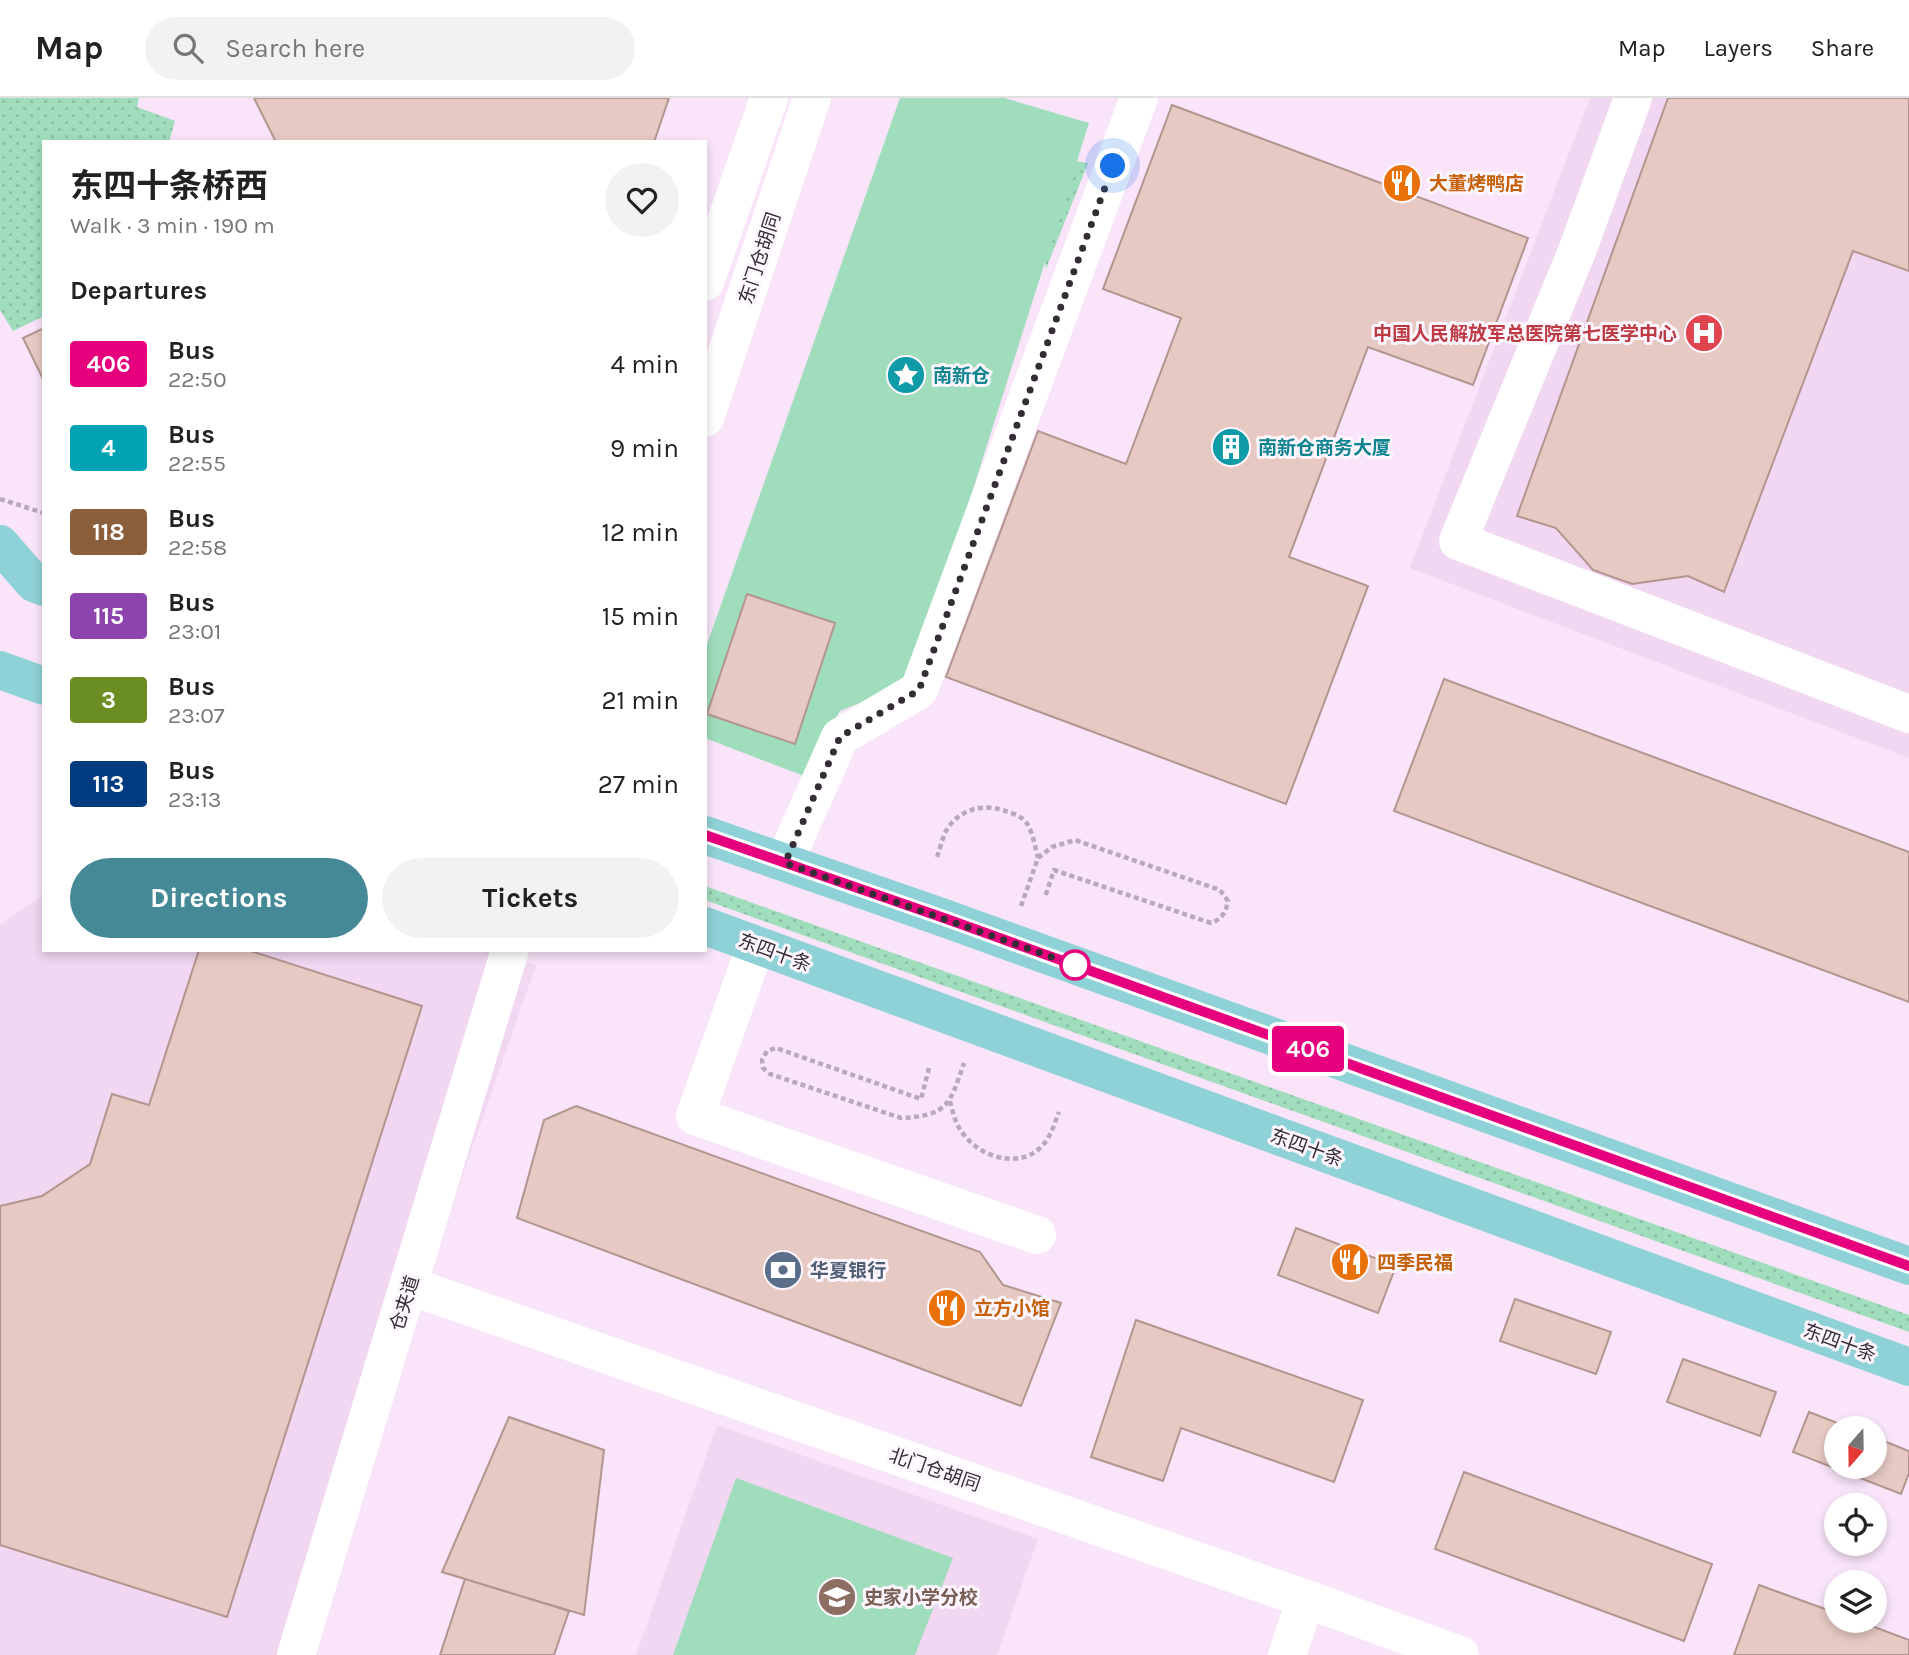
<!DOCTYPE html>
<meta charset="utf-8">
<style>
body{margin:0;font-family:Karla,"Noto Sans SC",sans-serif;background:#f2f2f2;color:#222;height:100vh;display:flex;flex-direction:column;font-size:26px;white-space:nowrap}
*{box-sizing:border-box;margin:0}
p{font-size:23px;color:#767676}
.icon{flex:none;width:38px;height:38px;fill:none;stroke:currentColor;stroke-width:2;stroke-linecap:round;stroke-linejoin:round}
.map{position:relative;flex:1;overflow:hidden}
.details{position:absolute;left:42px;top:42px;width:665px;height:812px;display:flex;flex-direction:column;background:#fff;border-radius:0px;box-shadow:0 4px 10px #0003}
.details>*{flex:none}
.badge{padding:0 14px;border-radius:5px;font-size:24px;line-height:46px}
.needle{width:46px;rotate:200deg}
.tools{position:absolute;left:1824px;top:1318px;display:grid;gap:14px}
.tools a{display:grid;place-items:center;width:63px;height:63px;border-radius:50%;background:#fff;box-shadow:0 4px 10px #0003;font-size:35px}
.you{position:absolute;width:35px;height:35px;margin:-18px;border:5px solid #fff;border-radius:50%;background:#1a73e8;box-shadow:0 0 0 10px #1a73e833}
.map>.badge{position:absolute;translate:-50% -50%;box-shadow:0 0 0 4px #fff}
h2{padding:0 28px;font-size:26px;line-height:63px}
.round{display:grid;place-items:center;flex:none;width:74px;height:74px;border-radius:37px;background:#f2f2f2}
.head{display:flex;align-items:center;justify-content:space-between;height:119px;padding:0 28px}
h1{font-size:33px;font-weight:700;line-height:52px}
.button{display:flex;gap:14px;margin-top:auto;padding:14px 28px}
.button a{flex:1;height:80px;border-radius:42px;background:#458997;color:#fff;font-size:28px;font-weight:700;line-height:80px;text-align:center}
.button a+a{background:#f2f2f2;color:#222}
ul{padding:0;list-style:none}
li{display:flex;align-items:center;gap:21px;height:84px;padding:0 28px}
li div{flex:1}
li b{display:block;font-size:26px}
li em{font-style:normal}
li .badge{min-width:77px;font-weight:700;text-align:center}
header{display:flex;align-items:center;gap:42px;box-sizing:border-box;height:98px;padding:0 35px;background:#fff;border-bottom:2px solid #e0e0e0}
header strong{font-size:33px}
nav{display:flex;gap:38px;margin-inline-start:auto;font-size:24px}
.search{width:490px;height:63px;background:#f2f2f2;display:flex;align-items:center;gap:18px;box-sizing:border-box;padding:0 24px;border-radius:38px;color:#767676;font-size:26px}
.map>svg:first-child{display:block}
</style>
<header>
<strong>Map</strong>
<div class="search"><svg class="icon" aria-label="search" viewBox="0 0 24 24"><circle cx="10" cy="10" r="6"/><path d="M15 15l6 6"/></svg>Search here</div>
<nav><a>Map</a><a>Layers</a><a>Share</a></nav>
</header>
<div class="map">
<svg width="1909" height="1557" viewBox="0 0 1909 1557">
<defs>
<pattern id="grass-dots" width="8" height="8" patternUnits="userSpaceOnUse" patternTransform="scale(1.75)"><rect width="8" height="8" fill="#a0ddbc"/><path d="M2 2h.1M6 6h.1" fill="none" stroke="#8abea2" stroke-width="1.8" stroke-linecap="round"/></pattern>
</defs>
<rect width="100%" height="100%" fill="#f9e4f9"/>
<!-- built -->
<path fill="#f1d7f1" d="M 1590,0 L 1909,0 L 1909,660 L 1410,470 Z
M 44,796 L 44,852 L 498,852 L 536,867 L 295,1557 L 0,1557 L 0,827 Z
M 717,1327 L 1038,1441 L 997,1557 L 636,1557 Z"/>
<!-- grass -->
<path fill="url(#grass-dots)" d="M 0,0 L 139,0 L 137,9 L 175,23 L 169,44 L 44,44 L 44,218 L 13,233 L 0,212 Z
M 1045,58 L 1088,65 L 1046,171 L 1039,96 Z
M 705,788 L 1909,1217 L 1909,1234 L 705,802 Z"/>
<!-- green -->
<path fill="#a0ddbc" d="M 900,0 L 1004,0 L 1089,25 L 912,584 L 840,613 L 804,678 L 705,640 L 705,552 Z
M 736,1380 L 953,1460 L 915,1557 L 673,1557 Z"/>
<!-- building -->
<path fill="#e7c9c3" stroke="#b2958f" stroke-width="2" d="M 254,0 L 669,0 L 654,44 L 276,44 Z
M 1668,0 L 1909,0 L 1909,173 L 1853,153 L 1724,494 L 1688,478 L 1632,486 L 1593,472 L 1556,430 L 1517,418 Z
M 1172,7 L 1528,140 L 1473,287 L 1368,249 L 1289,459 L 1368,488 L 1286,706 L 946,579 L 1038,333 L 1126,366 L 1181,220 L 1103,191 Z
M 44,230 L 44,283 L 23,240 Z
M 747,496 L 835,525 L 795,646 L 707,616 Z
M 1444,581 L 1909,754 L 1909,904 L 1394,713 Z
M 199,852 L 248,852 L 422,908 L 227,1519 L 0,1447 L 0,1108 L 42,1098 L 90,1066 L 112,996 L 149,1007 Z
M 576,1008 L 980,1154 L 1003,1187 L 1061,1205 L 1021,1308 L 517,1120 L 544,1022 Z
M 1296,1130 L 1396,1168 L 1378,1215 L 1278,1177 Z
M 1515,1201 L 1611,1234 L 1596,1276 L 1500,1243 Z
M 1136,1222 L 1363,1302 L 1334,1384 L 1181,1330 L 1163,1383 L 1091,1359 Z
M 1683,1261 L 1776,1294 L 1760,1338 L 1667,1304 Z
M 1809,1314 L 1850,1330 L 1836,1330 L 1836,1368 L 1874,1368 L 1874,1339 L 1909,1353 L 1909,1375 L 1901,1396 L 1793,1354 Z
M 509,1319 L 604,1352 L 584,1517 L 442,1474 Z
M 1464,1374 L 1712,1466 L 1684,1543 L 1435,1451 Z
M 465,1481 L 569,1513 L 554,1557 L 440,1557 Z
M 1759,1487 L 1836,1515 L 1836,1522 L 1856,1522 L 1909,1542 L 1909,1557 L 1734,1557 Z"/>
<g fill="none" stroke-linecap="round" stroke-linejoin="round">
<!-- path -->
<path stroke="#b9a8b9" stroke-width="4.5" stroke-dasharray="5 3.5" stroke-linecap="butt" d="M 0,401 L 44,415
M 937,759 C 940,751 942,741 946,733 C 957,713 981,705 1002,712 C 1010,714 1021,718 1026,724 C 1033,734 1035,749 1038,760
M 1021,808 L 1038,760 L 1052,749 L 1075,742 L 1220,792 L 1228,803 C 1226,814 1222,821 1211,825 L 1054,772 L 1045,799
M 929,970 L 921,1001 L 776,950 L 767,953 L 762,962 L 763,970 L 770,976 L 901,1020 C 949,1018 950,1005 964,965
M 950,1003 C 953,1016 956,1028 965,1038 C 982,1060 1021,1071 1042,1048 C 1051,1039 1054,1026 1059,1014"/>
<!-- minor -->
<path stroke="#fff" stroke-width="38" d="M 1633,0 L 1577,153 L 1458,443 L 1909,616
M 705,184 L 769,0
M 705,320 L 812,0
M 784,765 L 840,639 L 919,592 L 1139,0
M 756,847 L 695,1018 L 1037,1137
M 410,1188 L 1306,1501 L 1460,1557
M 296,1557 L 510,852
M 1287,1557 L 1306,1501"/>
<!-- major -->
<path stroke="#8ed1d6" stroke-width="38" d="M 0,446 L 34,485 L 44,489
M 0,572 L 44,588
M 705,737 L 944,820 L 1909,1168
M 705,828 L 1909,1269"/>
</g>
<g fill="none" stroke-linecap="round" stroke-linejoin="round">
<!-- line casing -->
<g stroke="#fff" stroke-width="16">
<path id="line" d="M 705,737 L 944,820 L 1909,1168"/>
</g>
<!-- line -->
<use href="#line" stroke="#e6007e" stroke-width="10"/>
<!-- walk -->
<path stroke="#352d35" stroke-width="7" stroke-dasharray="0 12.6" d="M 1075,867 L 785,765 L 840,639 L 919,592 L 1113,68"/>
</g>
<!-- icons -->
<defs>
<g id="restaurant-disc" transform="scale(2.0125)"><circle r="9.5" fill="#e8710a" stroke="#fef6fe"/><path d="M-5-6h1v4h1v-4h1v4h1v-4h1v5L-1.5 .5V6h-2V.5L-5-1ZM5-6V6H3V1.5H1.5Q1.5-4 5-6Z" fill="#fff"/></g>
<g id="hospital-disc" transform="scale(2.0125)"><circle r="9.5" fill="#e0444e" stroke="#fef6fe"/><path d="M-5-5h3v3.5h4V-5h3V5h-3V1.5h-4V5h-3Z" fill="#fff"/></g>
<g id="sight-disc" transform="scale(2.0125)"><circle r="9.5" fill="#0f9aa8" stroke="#fef6fe"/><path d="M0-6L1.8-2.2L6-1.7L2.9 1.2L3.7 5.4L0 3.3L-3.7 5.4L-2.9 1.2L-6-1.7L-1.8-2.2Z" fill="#fff"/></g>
<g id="building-disc" transform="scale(2.0125)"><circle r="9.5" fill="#0f9aa8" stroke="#fef6fe"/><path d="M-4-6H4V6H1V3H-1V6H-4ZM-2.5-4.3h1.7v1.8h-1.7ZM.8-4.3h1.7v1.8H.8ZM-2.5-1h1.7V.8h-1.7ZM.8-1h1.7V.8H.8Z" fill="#fff"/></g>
<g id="bank-disc" transform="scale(2.0125)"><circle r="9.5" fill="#5c6f8a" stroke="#fef6fe"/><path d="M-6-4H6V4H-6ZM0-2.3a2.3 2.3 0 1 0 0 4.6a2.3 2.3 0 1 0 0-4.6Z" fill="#fff"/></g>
<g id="school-disc" transform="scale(2.0125)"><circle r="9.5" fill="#8d6e63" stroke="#fef6fe"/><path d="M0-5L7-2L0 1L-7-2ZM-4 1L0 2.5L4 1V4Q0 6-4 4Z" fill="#fff"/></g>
</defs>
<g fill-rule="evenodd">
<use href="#restaurant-disc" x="1402" y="85"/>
<use href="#hospital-disc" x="1704" y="235"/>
<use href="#sight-disc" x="906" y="277"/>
<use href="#building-disc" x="1231" y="349"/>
<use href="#restaurant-disc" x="1350" y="1164"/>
<use href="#bank-disc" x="783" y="1172"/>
<use href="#restaurant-disc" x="947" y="1210"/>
<use href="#school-disc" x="837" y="1499"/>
</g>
<!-- markers -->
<circle fill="#fff" stroke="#e6007e" stroke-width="3.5" cx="1075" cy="867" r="14"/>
<g text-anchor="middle" stroke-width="6" stroke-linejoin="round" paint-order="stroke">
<!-- food labels -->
<g font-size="19" font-weight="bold" fill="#c56008" stroke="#fef6fe" text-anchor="start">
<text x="1429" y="92">大董烤鸭店</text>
<text x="1377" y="1171">四季民福</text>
<text x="974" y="1217">立方小馆</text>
</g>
<!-- street labels -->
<g font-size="19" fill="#352d35" stroke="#fef6fe">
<text transform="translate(759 160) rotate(-72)" y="7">东门仓胡同</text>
<text transform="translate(775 854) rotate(20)" y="7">东四十条</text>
<text transform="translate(1307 1049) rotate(20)" y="7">东四十条</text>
<text transform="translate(404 1205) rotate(-73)" y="7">仓夹道</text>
<text transform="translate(1840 1244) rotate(20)" y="7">东四十条</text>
<text transform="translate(935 1371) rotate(19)" y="7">北门仓胡同</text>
</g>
<!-- health labels -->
<g font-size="19" font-weight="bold" fill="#be3a42" stroke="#fef6fe" text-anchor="end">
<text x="1677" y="242">中国人民解放军总医院第七医学中心</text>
</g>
<!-- culture labels -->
<g font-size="19" font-weight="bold" fill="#0d838f" stroke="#fef6fe" text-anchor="start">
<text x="933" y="284">南新仓</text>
<text x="1258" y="356">南新仓商务大厦</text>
</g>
<!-- service labels -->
<g font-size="19" font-weight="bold" fill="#4e5e75" stroke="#fef6fe" text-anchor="start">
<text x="810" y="1179">华夏银行</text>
</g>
<!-- education labels -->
<g font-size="19" font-weight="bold" fill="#785e54" stroke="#fef6fe" text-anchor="start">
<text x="864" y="1506">史家小学分校</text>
</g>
</g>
</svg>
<div class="tools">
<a><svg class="needle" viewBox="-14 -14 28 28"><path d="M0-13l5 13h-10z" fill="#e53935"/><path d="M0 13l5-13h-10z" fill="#767676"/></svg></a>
<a><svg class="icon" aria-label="locate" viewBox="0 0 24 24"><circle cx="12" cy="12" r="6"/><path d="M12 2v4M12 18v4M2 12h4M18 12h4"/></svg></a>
<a><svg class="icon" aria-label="layers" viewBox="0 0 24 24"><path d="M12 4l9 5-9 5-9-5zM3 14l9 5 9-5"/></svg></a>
</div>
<div class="you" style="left:1113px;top:68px"></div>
<b class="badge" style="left:1308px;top:951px;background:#e6007e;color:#fff">406</b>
<section class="details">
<div class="head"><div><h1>东四十条桥西</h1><p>Walk · 3 min · 190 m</p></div><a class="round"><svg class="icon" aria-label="heart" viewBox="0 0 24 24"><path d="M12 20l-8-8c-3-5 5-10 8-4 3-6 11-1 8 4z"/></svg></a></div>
<h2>Departures</h2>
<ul>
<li><span class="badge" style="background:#e6007e;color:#fff">406</span><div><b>Bus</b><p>22:50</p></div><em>4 min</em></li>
<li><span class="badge" style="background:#00a3b4;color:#fff">4</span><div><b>Bus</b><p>22:55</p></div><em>9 min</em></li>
<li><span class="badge" style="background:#8b5e3c;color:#fff">118</span><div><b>Bus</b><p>22:58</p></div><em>12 min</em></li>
<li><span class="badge" style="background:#8e44ad;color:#fff">115</span><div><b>Bus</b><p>23:01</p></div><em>15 min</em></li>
<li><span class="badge" style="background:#6b8e23;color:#fff">3</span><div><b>Bus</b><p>23:07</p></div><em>21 min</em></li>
<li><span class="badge" style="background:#003b80;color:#fff">113</span><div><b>Bus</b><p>23:13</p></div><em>27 min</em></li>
</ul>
<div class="button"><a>Directions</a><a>Tickets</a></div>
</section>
</div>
